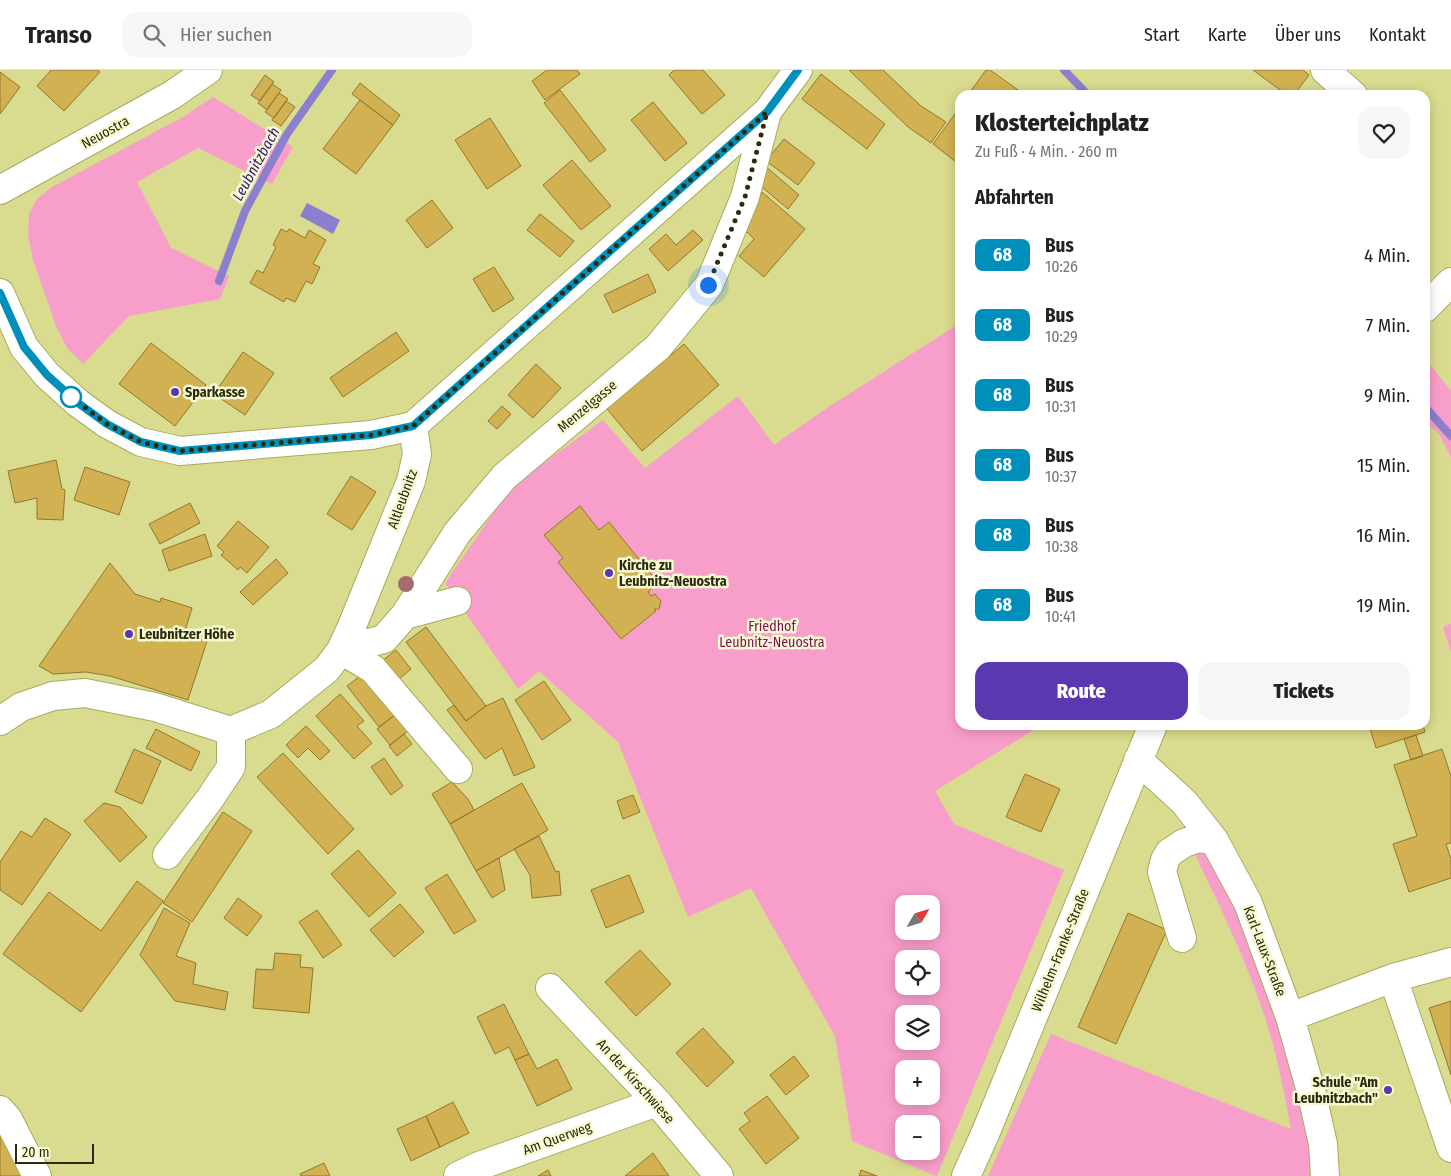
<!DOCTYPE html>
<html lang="de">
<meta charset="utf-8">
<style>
body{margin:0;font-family:"Fira Sans Condensed",sans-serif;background:#f6f6f6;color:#222;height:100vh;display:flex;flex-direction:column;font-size:19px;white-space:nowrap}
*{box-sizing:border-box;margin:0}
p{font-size:16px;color:#767676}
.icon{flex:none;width:28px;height:28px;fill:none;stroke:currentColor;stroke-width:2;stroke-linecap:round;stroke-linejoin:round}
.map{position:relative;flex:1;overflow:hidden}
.panel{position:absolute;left:955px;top:20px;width:475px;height:640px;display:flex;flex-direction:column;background:#fff;border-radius:15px;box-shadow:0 2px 12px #0003}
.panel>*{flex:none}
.badge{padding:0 10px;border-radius:8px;font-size:18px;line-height:32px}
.needle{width:32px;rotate:51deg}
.fabs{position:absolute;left:895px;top:825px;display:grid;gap:10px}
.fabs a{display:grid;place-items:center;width:45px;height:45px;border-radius:10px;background:#fff;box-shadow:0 2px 12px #0003;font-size:25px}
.scale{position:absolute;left:15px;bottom:12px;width:79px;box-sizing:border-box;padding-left:5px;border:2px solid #2c2c0c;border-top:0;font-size:14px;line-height:18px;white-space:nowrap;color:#2c2c0c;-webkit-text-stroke:4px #f7f9d3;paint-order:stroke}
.you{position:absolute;width:25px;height:25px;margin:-12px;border:4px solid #fff;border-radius:50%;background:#1a73e8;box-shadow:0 0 0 8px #1a73e833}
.map>.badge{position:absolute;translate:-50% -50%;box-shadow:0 0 0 2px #fff}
h2{padding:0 20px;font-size:19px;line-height:45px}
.round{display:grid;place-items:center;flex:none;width:52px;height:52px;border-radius:15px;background:#f6f6f6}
.headline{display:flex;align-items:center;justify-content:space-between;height:85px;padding:0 20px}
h1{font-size:24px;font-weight:800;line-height:38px}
.cta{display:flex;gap:10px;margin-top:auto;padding:10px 20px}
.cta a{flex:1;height:58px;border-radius:15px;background:#5938b0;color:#fff;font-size:20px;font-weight:800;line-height:58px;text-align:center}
.cta a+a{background:#f6f6f6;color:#222}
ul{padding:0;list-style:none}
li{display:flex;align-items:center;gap:15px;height:70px;padding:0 20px}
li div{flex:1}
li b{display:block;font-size:19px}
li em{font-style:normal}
li .badge{min-width:55px;font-weight:700;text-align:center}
header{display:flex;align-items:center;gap:30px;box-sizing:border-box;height:70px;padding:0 25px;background:#fff;border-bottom:1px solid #e0e0e0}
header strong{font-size:24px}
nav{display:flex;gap:28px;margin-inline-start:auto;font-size:18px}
.search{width:350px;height:45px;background:#f6f6f6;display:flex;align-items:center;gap:12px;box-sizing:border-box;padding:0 18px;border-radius:15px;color:#767676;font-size:19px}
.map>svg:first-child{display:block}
</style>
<header>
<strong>Transo</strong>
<div class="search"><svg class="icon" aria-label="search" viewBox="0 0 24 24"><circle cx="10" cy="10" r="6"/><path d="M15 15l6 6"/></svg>Hier suchen</div>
<nav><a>Start</a><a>Karte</a><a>Über uns</a><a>Kontakt</a></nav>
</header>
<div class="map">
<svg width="1451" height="1106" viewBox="0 0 1451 1106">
<rect width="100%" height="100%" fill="#d9db8e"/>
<!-- green -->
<path fill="#f89eca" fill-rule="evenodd" d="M 213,27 L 293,77 L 272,114 L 198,78 L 137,112 L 171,178 L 229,206 L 220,229 L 129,246 L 83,294 L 67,278 L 56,256 L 33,190 L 28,165 L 29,144 L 37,129 L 52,117 L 183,47 Z
M 960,253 L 960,655 L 1042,655 L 935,721 L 954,754 L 1064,800 L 937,1106 L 936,1106 L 852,1071 L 835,966 L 751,818 L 688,847 L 618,672 L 539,601 L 518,619 L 445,513 L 512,416 L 603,350 L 645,398 L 738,326 L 774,375 L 824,340 ZM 904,834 L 931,834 L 931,861 L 904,861 ZM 904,889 L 931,889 L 931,916 L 904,916 ZM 904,944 L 931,944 L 931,971 L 904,971 ZM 904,999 L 931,999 L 931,1026 L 904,1026 ZM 904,1054 L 931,1054 L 931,1081 L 904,1081 Z
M 1425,288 L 1451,321 L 1451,387 L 1439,364 L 1425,352 Z
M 1451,554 L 1451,582 L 1443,557 Z
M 1199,768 L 1247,833 L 1325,1106 L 988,1106 L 1051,964 L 1291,1059 C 1283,1016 1275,974 1260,933 C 1242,881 1217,831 1194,782 Z"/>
<!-- water -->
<path fill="#8c7fd0" d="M 307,133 L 340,150 L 333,164 L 300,146 Z"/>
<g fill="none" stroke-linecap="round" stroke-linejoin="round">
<!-- stream -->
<path stroke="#8c7fd0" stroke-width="8" d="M 1064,0 L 1088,25
M 219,211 L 245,141 L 287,64 L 332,0
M 1425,337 L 1451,366"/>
</g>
<!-- building -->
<path fill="#d2b152" stroke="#92772c" d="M 51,0 L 98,0 L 100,2 L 64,41 L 37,16 Z
M 547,0 L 577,0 L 580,4 L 545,30 L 532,11 Z
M 674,0 L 703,0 L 725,25 L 702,44 L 669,5 Z
M 849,0 L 883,0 L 921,36 L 946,52 L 931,73 L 908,57 Z
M 986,0 L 990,0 L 1025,25 L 968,25 Z
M 1253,0 L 1303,0 L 1309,5 L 1294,25 L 1287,25 Z
M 0,2 L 20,17 L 0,44 Z
M 821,4 L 885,54 L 867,79 L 802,29 Z
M 265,5 L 274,12 L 260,31 L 251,25 Z
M 360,13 L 400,45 L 393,55 L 352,24 Z
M 272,14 L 281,20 L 267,40 L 258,33 Z
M 560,20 L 606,80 L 590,92 L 544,33 Z
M 279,23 L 288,29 L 274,48 L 265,42 Z
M 360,30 L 393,55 L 356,104 L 323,79 Z
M 286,31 L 295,37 L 281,56 L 272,50 Z
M 653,32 L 687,73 L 665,91 L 631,50 Z
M 960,37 L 960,95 L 933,74 Z
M 490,48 L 521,96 L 487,119 L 455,70 Z
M 784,69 L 815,93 L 798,115 L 766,91 Z
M 572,90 L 611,136 L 581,160 L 543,115 Z
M 764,95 L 799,125 L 788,139 L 756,112 Z
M 762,122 L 805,159 L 764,207 L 739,186 L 754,169 L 746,161 Z
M 432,130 L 453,158 L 427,178 L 406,150 Z
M 540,144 L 574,171 L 560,187 L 527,160 Z
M 281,159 L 287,162 L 289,159 L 305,168 L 309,160 L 326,170 L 313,194 L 320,197 L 312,214 L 306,211 L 295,232 L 286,228 L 284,232 L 250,213 L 257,200 L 263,203 L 276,177 L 273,175 Z
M 693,160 L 703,170 L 668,201 L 649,179 L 666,164 L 676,175 Z
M 494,197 L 514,229 L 493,242 L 473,209 Z
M 648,204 L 656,222 L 613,243 L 604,225 Z
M 396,262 L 409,281 L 343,327 L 330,308 Z
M 151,273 L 206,315 L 175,356 L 119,314 Z
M 684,274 L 719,315 L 642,381 L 607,339 Z
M 243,282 L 274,303 L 245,345 L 214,324 Z
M 536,294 L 561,318 L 533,348 L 508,325 Z
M 502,336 L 511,344 L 497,359 L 488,351 Z
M 56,390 L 62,419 L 65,420 L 63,450 L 37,449 L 37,428 L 15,433 L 8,401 Z
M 85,397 L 130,412 L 119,445 L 74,430 Z
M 351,406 L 376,422 L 352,460 L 327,444 Z
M 190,433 L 200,453 L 160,474 L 149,454 Z
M 580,436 L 599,460 L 609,452 L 658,513 L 648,522 L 651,526 L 655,524 L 661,531 L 659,539 L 654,539 L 656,541 L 621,569 L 558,492 L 563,488 L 544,465 Z
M 238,451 L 269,477 L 247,503 L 240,497 L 238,500 L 221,485 L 224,482 L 217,476 Z
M 205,464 L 212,486 L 169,501 L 162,480 Z
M 276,489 L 288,503 L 253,535 L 240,522 Z
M 110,493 L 135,524 L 160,532 L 161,528 L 192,538 L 185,561 L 208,568 L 188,630 L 110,606 L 86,602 L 53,604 L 39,596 Z
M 426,557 L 486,636 L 466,651 L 406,572 Z
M 396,580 L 411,599 L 393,614 L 377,595 Z
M 364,603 L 396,644 L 379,657 L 347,616 Z
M 544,611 L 571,650 L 542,670 L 515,630 Z
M 340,624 L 364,651 L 357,656 L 372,673 L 354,689 L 316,646 Z
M 503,628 L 535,697 L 514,706 L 502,678 L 485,689 L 447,640 L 454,635 L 466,651 L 486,636 Z
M 396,644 L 409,660 L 390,675 L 377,659 Z
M 1369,655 L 1423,655 L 1425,662 L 1376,678 Z
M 306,656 L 330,681 L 320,690 L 308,678 L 298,688 L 286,675 Z
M 156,659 L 200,682 L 191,701 L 146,678 Z
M 404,664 L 412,674 L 397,686 L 389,676 Z
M 1416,665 L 1423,686 L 1411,690 L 1404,669 Z
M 134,679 L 161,691 L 142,734 L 115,722 Z
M 1442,679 L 1451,706 L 1451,773 L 1446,774 L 1451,789 L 1451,808 L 1409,822 L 1393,774 L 1417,766 L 1394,695 Z
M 283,683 L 354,759 L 328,784 L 257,707 Z
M 384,688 L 403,716 L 391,725 L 371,697 Z
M 1025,704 L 1060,719 L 1041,762 L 1006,747 Z
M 452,712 L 468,729 L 474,740 L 450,754 L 432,724 Z
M 522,713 L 548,760 L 476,801 L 450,754 Z
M 633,725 L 640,742 L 623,749 L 617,731 Z
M 104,733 L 120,737 L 147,767 L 120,792 L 84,751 Z
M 223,742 L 252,761 L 192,852 L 163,833 Z
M 45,748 L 71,764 L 22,835 L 0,820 L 0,792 L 21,761 L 32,767 Z
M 539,766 L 556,802 L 559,801 L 561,825 L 532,828 L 530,805 L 514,779 Z
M 358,780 L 396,823 L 369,847 L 331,804 Z
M 499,788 L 505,820 L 492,828 L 476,801 Z
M 447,804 L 476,851 L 454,864 L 425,818 Z
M 629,805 L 644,842 L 606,858 L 591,820 Z
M 137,811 L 163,831 L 81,942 L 3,884 L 49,822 L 101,861 Z
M 238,828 L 262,846 L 247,866 L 224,848 Z
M 400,834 L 424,862 L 394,887 L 370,860 Z
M 164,838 L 190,853 L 176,886 L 196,893 L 193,914 L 228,922 L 225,940 L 175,931 L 140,885 Z
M 317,840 L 342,875 L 323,888 L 299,852 Z
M 1128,843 L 1167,860 L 1116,974 L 1078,957 Z
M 640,880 L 671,914 L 636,946 L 605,912 Z
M 275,883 L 301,885 L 300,897 L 313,898 L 309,943 L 253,938 L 256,899 L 273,900 Z
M 1451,931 L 1451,1005 L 1429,938 Z
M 504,934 L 529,984 L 515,990 L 509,977 L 495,984 L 477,947 Z
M 703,958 L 734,992 L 707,1017 L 676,983 Z
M 529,984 L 537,999 L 557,989 L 572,1019 L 537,1036 L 515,990 Z
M 794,986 L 809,1006 L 786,1025 L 770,1005 Z
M 767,1026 L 799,1068 L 766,1094 L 739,1059 L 750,1051 L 744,1043 Z
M 453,1032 L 469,1063 L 440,1077 L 426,1046 Z
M 426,1046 L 440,1077 L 411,1091 L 397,1059 Z
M 0,1061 L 23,1106 L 0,1106 Z
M 653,1083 L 669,1106 L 625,1106 Z
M 324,1093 L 330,1106 L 301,1106 L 300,1104 Z
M 548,1100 L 551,1106 L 538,1106 Z
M 861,1100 L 877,1106 L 859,1106 Z"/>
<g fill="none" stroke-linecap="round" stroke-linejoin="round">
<!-- minor casing -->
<g stroke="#a9ab5f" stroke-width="30">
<path id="minor" d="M 1325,0 L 1353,25
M 0,120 L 172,25 L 208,0
M 0,223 L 24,277 L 47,305 L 78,333 L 107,354 L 141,372 L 180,381 L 371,365 L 413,356 L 767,42 L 798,0
M 1425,238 L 1451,212
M 405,545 L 457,531
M 341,580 L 384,569 L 405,545 L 457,463 L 504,407 L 658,277 L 709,215 L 745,127 L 767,42
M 341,580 L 373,599 L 458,699
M 0,651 L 21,637 L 53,626 L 85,623 L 155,637 L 231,661 L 271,644 L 327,599 L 341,580 L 352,556 L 411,411 L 417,384 L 413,356
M 1138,690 L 1184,732 L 1214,770 L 1248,833 L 1290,947 L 1312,1025 L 1323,1074 L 1325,1106
M 167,785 L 209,730 L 231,697 L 231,661
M 1182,868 L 1162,802 L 1165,790 L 1169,783 L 1184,773 L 1199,768 L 1214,770
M 1393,908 L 1451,1078
M 550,918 L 657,1032 L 719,1106
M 1290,947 L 1393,908 L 1451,892
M 0,1040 L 8,1049 L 37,1106
M 458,1106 L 479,1096 L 657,1032
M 966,1106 L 985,1064 L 1153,655"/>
</g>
<!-- minor -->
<use href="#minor" stroke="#fff" stroke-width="28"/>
</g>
<!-- trees -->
<circle fill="#a66c6d" cx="406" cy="514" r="8"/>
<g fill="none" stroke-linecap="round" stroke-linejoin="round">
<!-- line casing -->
<g stroke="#fff" stroke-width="11">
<path id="line" d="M 0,223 L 24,277 L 47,305 L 78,333 L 107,354 L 141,372 L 180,381 L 371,365 L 413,356 L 767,42 L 798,0"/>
</g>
<!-- line -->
<use href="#line" stroke="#008fba" stroke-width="8"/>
<!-- walk -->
<path stroke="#2c2c0c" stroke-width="5" stroke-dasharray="0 9" d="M 71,327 L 107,354 L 141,372 L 180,381 L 371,365 L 413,356 L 767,42 L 745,127 L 708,215"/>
</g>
<!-- markers -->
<g fill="#5938b0" stroke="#f7f9d3" stroke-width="2">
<circle cx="175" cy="322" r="5"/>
<circle cx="609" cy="503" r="5"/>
<circle cx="129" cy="564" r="5"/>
<circle cx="1388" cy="1020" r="5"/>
</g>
<circle fill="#fff" stroke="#008fba" stroke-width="2.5" cx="71" cy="327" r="10"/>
<g text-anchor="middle" stroke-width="5" stroke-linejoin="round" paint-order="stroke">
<!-- street labels -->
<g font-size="14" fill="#2c2c0c" stroke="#f7f9d3">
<text transform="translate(105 62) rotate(-29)" y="5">Neuostra</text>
<text transform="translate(587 336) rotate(-40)" y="5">Menzelgasse</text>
<text transform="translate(402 429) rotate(-70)" y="5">Altleubnitz</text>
<text transform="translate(1060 880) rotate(-68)" y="5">Wilhelm-Franke-Straße</text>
<text transform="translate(1265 881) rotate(69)" y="5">Karl-Laux-Straße</text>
<text transform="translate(636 1011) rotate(48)" y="5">An der Kirschwiese</text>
<text transform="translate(557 1068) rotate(-20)" y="5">Am Querweg</text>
</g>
<!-- poi labels -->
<g font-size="14" font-weight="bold" fill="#2c2c0c" stroke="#f7f9d3" text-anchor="start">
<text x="185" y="327">Sparkasse</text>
<text x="619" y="500">Kirche zu<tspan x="619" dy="16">Leubnitz-Neuostra</tspan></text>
<text x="139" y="569">Leubnitzer Höhe</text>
<text x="1378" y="1017" text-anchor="end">Schule "Am<tspan x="1378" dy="16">Leubnitzbach"</tspan></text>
</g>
<!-- park labels -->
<g font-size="14" fill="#7c1252" stroke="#f7f9d3">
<text x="772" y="561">Friedhof<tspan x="772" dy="16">Leubnitz-Neuostra</tspan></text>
</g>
<!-- water labels -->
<g font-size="15" font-style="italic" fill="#361777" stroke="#f7f9d3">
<text transform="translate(256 94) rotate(-61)" y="5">Leubnitzbach</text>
</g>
</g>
</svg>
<div class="fabs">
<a><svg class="needle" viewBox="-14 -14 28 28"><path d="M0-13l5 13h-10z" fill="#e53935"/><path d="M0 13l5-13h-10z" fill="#767676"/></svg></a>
<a><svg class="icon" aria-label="locate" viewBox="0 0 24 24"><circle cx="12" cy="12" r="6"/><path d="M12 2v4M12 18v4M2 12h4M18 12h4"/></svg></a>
<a><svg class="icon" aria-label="layers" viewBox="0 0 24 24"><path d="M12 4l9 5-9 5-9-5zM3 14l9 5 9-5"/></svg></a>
<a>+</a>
<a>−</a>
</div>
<div class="scale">20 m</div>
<div class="you" style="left:708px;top:215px"></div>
<section class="panel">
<div class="headline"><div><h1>Klosterteichplatz</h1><p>Zu Fuß · 4 Min. · 260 m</p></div><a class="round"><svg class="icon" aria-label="heart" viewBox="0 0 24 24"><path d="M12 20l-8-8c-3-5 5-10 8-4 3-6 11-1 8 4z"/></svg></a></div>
<h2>Abfahrten</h2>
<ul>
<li><span class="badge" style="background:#008fba;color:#fff">68</span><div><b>Bus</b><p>10:26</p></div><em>4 Min.</em></li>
<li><span class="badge" style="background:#008fba;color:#fff">68</span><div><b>Bus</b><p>10:29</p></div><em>7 Min.</em></li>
<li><span class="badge" style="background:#008fba;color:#fff">68</span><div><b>Bus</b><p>10:31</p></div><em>9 Min.</em></li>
<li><span class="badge" style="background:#008fba;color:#fff">68</span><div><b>Bus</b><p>10:37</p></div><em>15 Min.</em></li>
<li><span class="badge" style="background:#008fba;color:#fff">68</span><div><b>Bus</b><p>10:38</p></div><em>16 Min.</em></li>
<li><span class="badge" style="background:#008fba;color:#fff">68</span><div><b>Bus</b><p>10:41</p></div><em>19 Min.</em></li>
</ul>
<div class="cta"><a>Route</a><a>Tickets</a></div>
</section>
</div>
